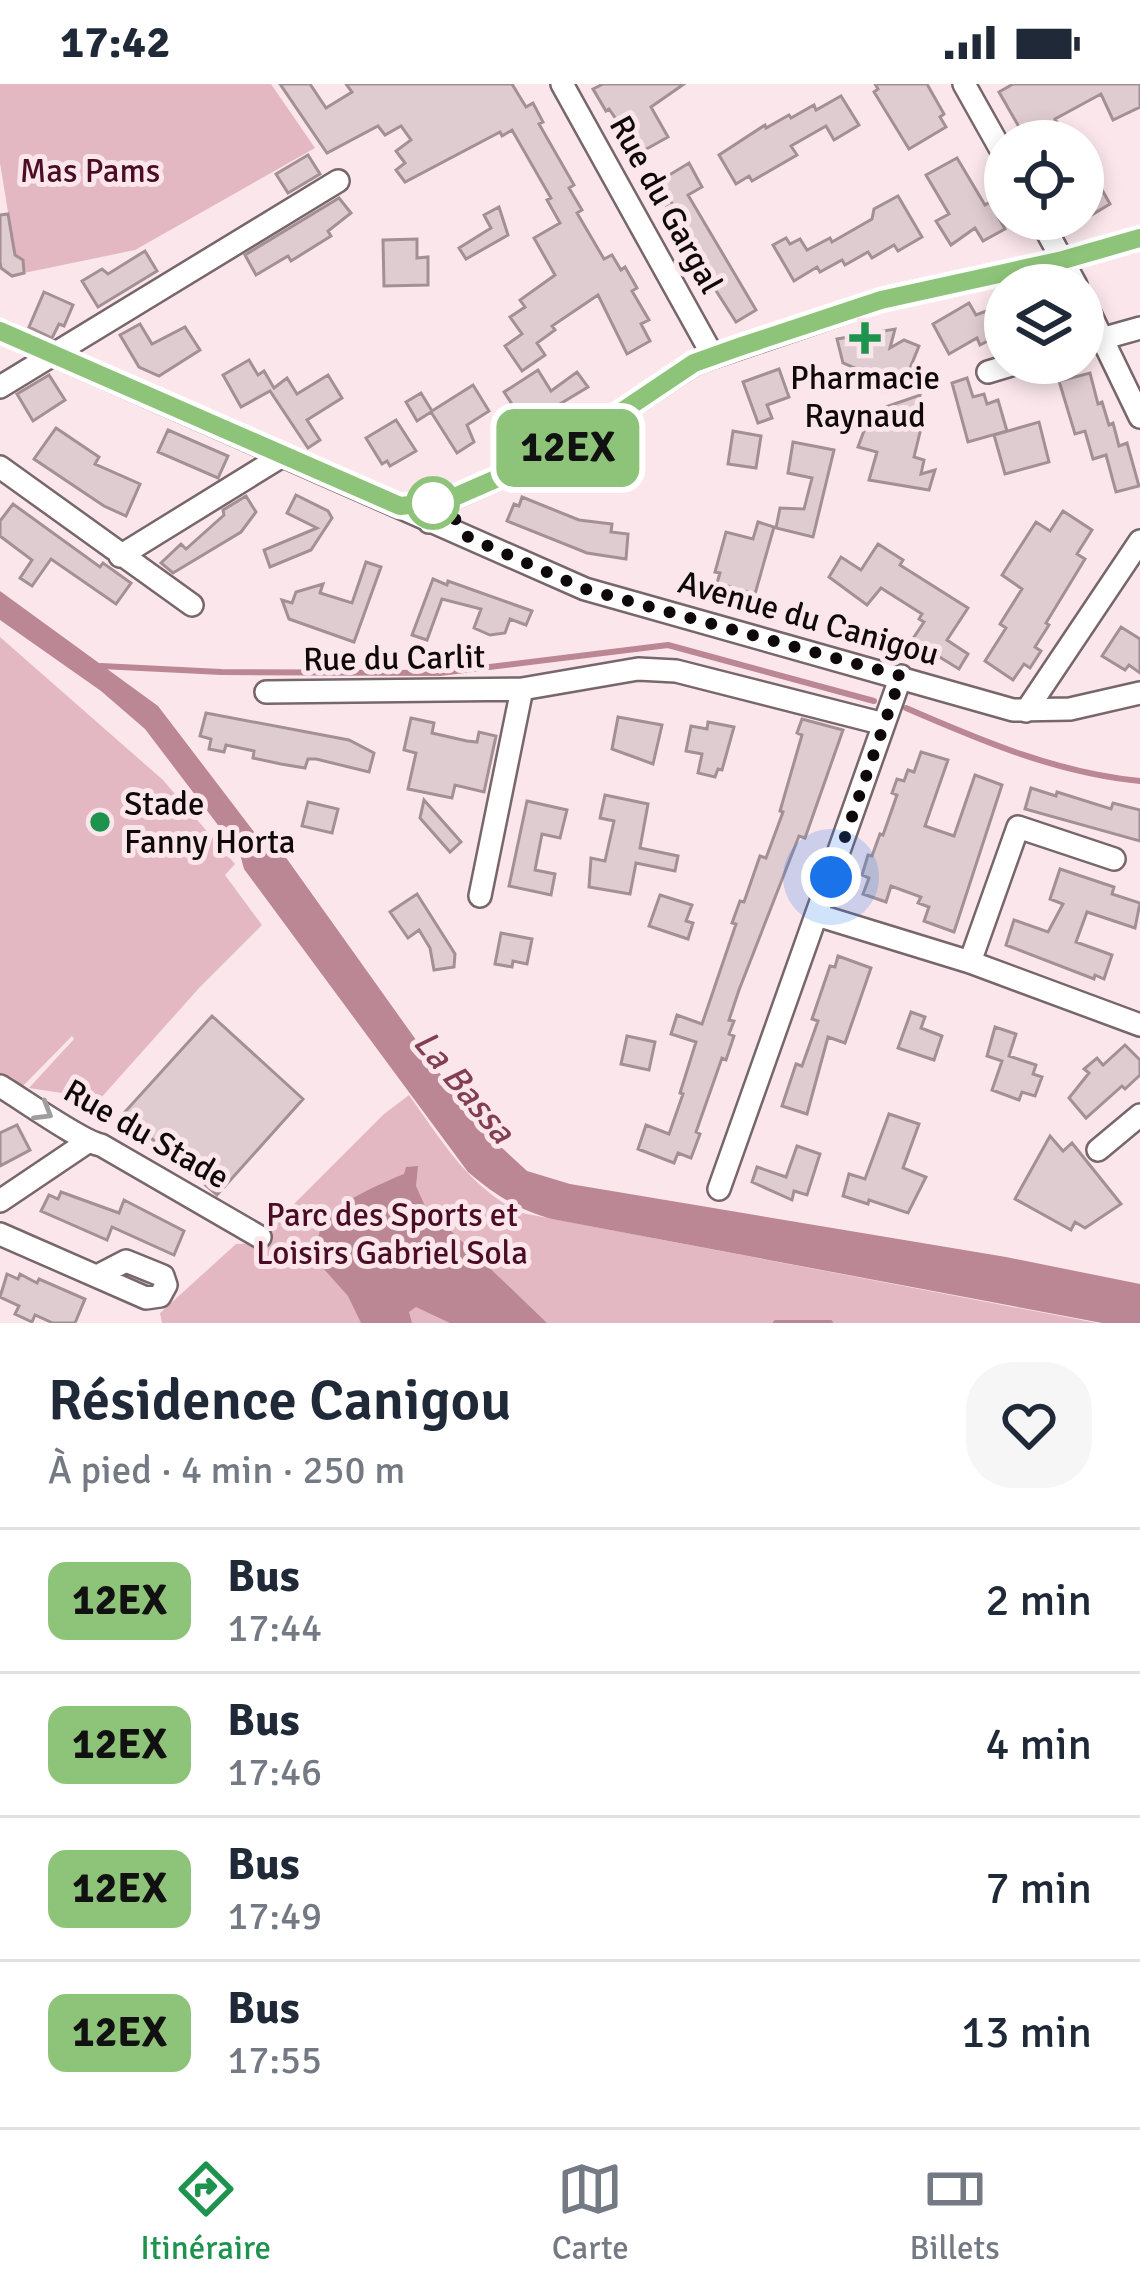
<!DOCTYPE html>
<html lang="fr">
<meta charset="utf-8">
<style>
body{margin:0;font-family:Signika,sans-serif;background:#f6f6f7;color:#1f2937;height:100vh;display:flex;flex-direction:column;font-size:45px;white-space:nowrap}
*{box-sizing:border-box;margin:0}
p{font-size:39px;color:#747a83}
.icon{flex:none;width:66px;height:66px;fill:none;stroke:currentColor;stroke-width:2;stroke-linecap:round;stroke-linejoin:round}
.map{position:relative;height:1239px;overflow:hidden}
.side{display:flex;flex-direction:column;background:#fff;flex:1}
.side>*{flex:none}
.badge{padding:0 24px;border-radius:18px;font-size:42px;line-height:78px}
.controls{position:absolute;left:984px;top:36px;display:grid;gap:24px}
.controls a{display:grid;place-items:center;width:120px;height:120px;border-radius:50%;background:#fff;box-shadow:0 6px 18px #0003;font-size:60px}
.you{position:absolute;width:60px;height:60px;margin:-30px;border:9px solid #fff;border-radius:50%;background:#1a73e8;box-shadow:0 0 0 18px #1a73e833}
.map>.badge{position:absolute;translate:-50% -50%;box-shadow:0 0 0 6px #fff}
.round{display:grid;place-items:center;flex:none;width:126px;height:126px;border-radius:48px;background:#f6f6f7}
.summary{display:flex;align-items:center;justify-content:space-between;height:204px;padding:0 48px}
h1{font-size:57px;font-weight:600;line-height:90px}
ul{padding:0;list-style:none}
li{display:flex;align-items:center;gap:36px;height:144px;padding:0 48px;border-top:3px solid #e0e1e3}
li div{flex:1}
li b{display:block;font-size:45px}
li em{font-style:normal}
li .badge{min-width:132px;font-weight:700;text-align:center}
.status{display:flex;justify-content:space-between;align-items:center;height:84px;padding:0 60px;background:#fff;direction:ltr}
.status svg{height:33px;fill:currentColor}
.tabs{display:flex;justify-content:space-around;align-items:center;height:168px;border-top:3px solid #e0e1e3;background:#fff;font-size:33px;color:#747a83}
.tabs a{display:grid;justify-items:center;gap:6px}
.tabs .active{color:#1e934e}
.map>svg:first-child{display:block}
</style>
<div class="status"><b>17:42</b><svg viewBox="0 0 49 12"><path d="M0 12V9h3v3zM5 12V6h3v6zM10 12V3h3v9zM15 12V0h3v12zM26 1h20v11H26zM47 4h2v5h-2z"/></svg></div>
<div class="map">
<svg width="1140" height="1239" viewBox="0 0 1140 1239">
<rect width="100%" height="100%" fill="#fbe7eb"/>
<!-- green -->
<path fill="#e4b8c3" d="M 0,0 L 271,0 L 315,64 L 135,166 L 24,189 L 23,176 L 15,171 L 0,79 Z
M 0,553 L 163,696 L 235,780 L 225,791 L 262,841 L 200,903 L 100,1015 L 29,1004 L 74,955 L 72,952 L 22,1003 L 0,989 Z
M 409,1011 C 442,1057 469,1104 522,1129 L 1097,1239 L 162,1239 L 160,1229 L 236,1160 L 255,1159 L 384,1030 Z"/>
<!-- water -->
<path fill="#bb8795" d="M 0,507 L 158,622 L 261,757 L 282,768 L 476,1040 L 527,1087 L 570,1100 L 1006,1173 L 1140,1200 L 1140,1239 L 1102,1239 L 552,1135 C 517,1125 495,1111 468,1088 L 244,785 L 240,770 L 145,645 L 101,607 L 0,536 Z
M 418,1082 L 416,1102 L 425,1122 L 547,1239 L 450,1239 L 416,1223 L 409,1228 L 412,1239 L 361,1239 L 348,1212 L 314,1174 C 317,1162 318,1146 325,1135 C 335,1120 386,1097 404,1090 L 406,1083 Z"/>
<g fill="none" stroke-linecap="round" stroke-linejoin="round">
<!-- stream -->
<path stroke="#bb8795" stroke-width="6" d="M 101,582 L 221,588 L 440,589 L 668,561 L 874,617
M 906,624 C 982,657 1057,689 1140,697
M 776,1239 L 830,1239"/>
</g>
<!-- building -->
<path fill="#dfccd0" stroke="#a39095" stroke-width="3" d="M 280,0 L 310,0 L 326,24 L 352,8 L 346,0 L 512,0 L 526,23 L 533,19 L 543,38 L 539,40 L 574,101 L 569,104 L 582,126 L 577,129 L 604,175 L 612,171 L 621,186 L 625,183 L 637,204 L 632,207 L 649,236 L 641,240 L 650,257 L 627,270 L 598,211 L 552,242 L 555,246 L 537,259 L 545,271 L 522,287 L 505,262 L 522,250 L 510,233 L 525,223 L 520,216 L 555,191 L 534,154 L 560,139 L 547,116 L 551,114 L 512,46 L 502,52 L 500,48 L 405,98 L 396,86 L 405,79 L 396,67 L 411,56 L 401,42 L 385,51 L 378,42 L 327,69 Z
M 603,0 L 684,0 L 651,23 L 668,53 L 641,68 L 627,43 L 623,45 L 609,25 L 606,27 L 593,5 Z
M 875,0 L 927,0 L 944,30 L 940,33 L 946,43 L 909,65 L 874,8 L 878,5 Z
M 1013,0 L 1140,0 L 1140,23 L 1113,36 L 1101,10 L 1055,35 L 1068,57 L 1027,57 L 999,8 Z
M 841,12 L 859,41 L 834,56 L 826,42 L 791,62 L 797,71 L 752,97 L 749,92 L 736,100 L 719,71 L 765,41 L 766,44 L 789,31 L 791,34 L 814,21 L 816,26 Z
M 308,71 L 320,90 L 288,109 L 276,90 Z
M 1083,72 L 1110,120 L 1083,136 Z
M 957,74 L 985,121 L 990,118 L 1005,145 L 983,157 L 975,144 L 951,161 L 936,137 L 949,130 L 926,91 Z
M 689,79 L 702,103 L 688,111 L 756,226 L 736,238 L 706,191 L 699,195 L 686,172 L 693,169 L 667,123 L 672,120 L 661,96 Z
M 898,112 L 922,153 L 898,167 L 894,161 L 872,174 L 868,168 L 845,181 L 842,176 L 820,188 L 817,183 L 794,197 L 773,161 L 786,154 L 790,160 L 800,155 L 807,166 L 830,154 L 832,158 L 872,135 L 874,125 Z
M 339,114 L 351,129 L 328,147 L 331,152 L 291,177 L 288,172 L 256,191 L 245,171 Z
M 499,123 L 508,151 L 466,175 L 459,164 L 491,144 L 484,131 Z
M 8,130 L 15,171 L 23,176 L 24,189 L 12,192 L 1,184 L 0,178 L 0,131 Z
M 417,155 L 417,174 L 428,173 L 428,201 L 384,202 L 383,156 Z
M 145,167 L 157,187 L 98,223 L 82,197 L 102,185 L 108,190 Z
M 44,208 L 73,221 L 64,242 L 59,240 L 52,254 L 29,243 Z
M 969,219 L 976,231 L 1005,220 L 1005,248 L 980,261 L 977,254 L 949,270 L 933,240 Z
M 140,240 L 152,260 L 185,243 L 200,266 L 159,292 L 139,283 L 120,251 Z
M 895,245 L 890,264 L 904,256 L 919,262 L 906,294 L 883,307 L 851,295 L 855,284 L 843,279 L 837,255 Z
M 249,276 L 258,291 L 264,287 L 274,304 L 287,294 L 297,310 L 328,291 L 342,314 L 307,336 L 320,356 L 308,364 L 270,307 L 241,323 L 223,291 Z
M 779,285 L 789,313 L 767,321 L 772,334 L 758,339 L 743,298 Z
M 538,286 L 551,307 L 577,288 L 588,303 L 540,332 L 547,343 L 533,352 L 504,308 Z
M 1090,289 L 1098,320 L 1102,318 L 1109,341 L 1113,339 L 1119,362 L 1127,359 L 1139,402 L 1116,408 L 1106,371 L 1093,375 L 1085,347 L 1075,350 L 1059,297 Z
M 49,291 L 65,316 L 33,337 L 17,310 Z
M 967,294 L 973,313 L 984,310 L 987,320 L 998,316 L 1007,347 L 968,358 L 952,299 Z
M 473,301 L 489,327 L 467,341 L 474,358 L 457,369 L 431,328 L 417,337 L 406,318 L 421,309 L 432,327 Z
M 920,311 L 914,333 L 923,336 L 914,373 L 924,376 L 921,390 L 935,386 L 929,406 L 869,396 L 877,368 L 858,363 L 871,328 Z
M 396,336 L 416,367 L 390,382 L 387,377 L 382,380 L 366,354 Z
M 1039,338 L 1049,378 L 1005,390 L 994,351 Z
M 56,344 L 99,373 L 95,380 L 140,400 L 126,432 L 104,422 L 34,375 Z
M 168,346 L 228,372 L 218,394 L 158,368 Z
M 733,347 L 761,352 L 756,384 L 728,380 Z
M 793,358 L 834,366 L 813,453 L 776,444 L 780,424 L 804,425 L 812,394 L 788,389 Z
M 619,363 L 634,364 L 631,403 L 596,400 L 598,374 L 618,376 Z
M 296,411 L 328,427 L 332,434 L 311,466 L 270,483 L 264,466 L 317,444 L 287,429 Z
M 246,412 L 256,428 L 241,448 L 173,489 L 161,479 L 181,460 L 186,465 L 224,431 L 223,426 Z
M 522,413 L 579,436 L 612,440 L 611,448 L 628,450 L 626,475 L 587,469 L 507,437 L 514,420 L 519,422 Z
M 13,420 L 100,483 L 103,479 L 131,499 L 116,520 L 51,475 L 32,502 L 20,494 L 32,476 L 0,452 L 0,437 Z
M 1063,427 L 1092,446 L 1077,470 L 1085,475 L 1046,539 L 1049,541 L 1035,563 L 1041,567 L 1030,584 L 1024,580 L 1013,596 L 985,577 L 1006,544 L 1000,540 L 1022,505 L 1002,491 L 1036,438 L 1050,447 Z
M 758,438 L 774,443 L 755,510 L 717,499 L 720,489 L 715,488 L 726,448 L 753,455 Z
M 878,460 L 903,476 L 900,481 L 968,524 L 947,556 L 968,570 L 959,585 L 912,556 L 924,538 L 919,535 L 922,530 L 881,504 L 867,521 L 829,493 L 841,473 L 861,486 Z
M 366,478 L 381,483 L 354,558 L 289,535 L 282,516 L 292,519 L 296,508 L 323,500 L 320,509 L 352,519 Z
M 433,495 L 447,501 L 448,497 L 532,527 L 526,541 L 510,535 L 505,549 L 490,551 L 474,544 L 481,525 L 442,515 L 427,556 L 412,551 Z
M 1121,543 L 1140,555 L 1140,589 L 1129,581 L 1125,586 L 1102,572 Z
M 206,629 L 349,656 L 374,669 L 369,688 L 316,675 L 308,675 L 305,684 L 281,680 L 253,674 L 254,667 L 226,661 L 224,668 L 209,665 L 211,655 L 200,652 Z
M 618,633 L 662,641 L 653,680 L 612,665 Z
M 411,634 L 434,639 L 432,649 L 467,657 L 477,658 L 479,648 L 496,652 L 484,708 L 455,701 L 452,714 L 408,705 L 416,669 L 404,666 Z
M 802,635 L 843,646 L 805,754 L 799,752 L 739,906 L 729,936 L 734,937 L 729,950 L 734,952 L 726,976 L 722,974 L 696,1048 L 700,1050 L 691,1074 L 678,1069 L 674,1079 L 638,1065 L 646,1041 L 669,1050 L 683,1010 L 680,1009 L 696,958 L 671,950 L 677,931 L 702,940 L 736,840 L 732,839 L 740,817 L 744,818 L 760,772 L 766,774 L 783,728 L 780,727 L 802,651 L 797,649 Z
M 708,638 L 734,643 L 722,686 L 718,685 L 715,693 L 698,689 L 702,670 L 686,667 L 691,642 L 707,645 Z
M 921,668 L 948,676 L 925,742 L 954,752 L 975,691 L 1002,701 L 954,848 L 924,837 L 929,823 L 918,819 L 921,813 L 891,802 L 886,818 L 863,810 L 869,794 L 862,791 L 868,771 L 872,772 L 880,750 L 883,751 L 897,711 L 892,709 L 897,695 L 904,697 L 908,686 L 914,688 Z
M 1031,704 L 1056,712 L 1057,708 L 1111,725 L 1113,719 L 1140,726 L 1140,757 L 1025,725 Z
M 605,711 L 648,720 L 640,764 L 678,772 L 675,787 L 636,779 L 630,810 L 589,803 L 591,774 L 605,777 L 614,737 L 600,734 Z
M 424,716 L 461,758 L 450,768 L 420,734 Z
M 527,717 L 567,726 L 560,754 L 542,750 L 535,786 L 555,790 L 551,811 L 509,802 Z
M 308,718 L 338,725 L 332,749 L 302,742 Z
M 1060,785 L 1114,803 L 1112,810 L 1140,819 L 1135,844 L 1087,828 L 1076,858 L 1112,871 L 1104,895 L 1095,891 L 1094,895 L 1006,861 L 1014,836 L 1048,848 L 1063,820 L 1050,815 Z
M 417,810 L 455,870 L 454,883 L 434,886 L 430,864 L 419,846 L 408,854 L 390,828 Z
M 660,811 L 692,821 L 686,837 L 693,839 L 688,855 L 649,842 Z
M 501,849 L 532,855 L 527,880 L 513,877 L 512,883 L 495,880 Z
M 838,872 L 871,884 L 845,959 L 828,953 L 807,1030 L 782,1022 L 796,980 L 802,982 L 818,937 L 812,935 L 830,882 L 835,883 Z
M 911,928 L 925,933 L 921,944 L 942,952 L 934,976 L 898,964 Z
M 212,932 L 303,1015 L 217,1111 L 123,1030 Z
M 995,943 L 1016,950 L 1009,972 L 1036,981 L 1033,990 L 1042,993 L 1035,1012 L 1022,1008 L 1019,1016 L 992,1006 L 1002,977 L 987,972 Z
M 627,952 L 655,958 L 649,986 L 621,980 Z
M 1125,961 L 1140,976 L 1140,991 L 1125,1005 L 1122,1002 L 1086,1034 L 1069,1014 L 1089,989 L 1084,985 L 1097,974 L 1103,981 Z
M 889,1030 L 919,1040 L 903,1084 L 926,1093 L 908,1129 L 869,1116 L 868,1120 L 843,1112 L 849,1090 L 865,1095 Z
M 17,1041 L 30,1066 L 0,1082 L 0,1049 Z
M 1050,1052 L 1063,1067 L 1072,1059 L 1121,1120 L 1085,1144 L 1075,1138 L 1071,1146 L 1015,1115 Z
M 797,1062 L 820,1070 L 807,1111 L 794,1107 L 792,1116 L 752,1098 L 757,1083 L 786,1093 Z
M 61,1108 L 119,1129 L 124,1116 L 184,1147 L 174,1171 L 112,1143 L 107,1156 L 41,1127 L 49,1111 L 58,1115 Z
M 7,1190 L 18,1195 L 20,1190 L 37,1199 L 39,1195 L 85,1215 L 75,1239 L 53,1239 L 35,1231 L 32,1238 L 15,1230 L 19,1222 L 0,1213 Z"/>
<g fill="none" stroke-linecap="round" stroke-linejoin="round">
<!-- minor casing -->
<g stroke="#77666a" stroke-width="26">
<path id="minor" d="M 562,0 L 713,272
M 964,0 L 1005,73
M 1040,135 L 1076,201
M 1083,215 L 1140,333
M 0,247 L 585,505 L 1013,626 L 1070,625 L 1140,609
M 1083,260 L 1140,244
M 988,288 L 1018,279
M 0,303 L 338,97
M 0,383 L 192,521
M 429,438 L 444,418 L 569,363 L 695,279 L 881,216 L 1063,176 L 1140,154
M 120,472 L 282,372
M 266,608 L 522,605 L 638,585 L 676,587 L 884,640
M 1026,627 L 1140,457
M 480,812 L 522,605
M 817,831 L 970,878 L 1140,941
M 970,878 L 1018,743 L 1114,775
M 0,1002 C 22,1015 82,1058 101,1061 L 260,1153
M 1098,1066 L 1140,1031
M 719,1105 L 901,592
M 0,1117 L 86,1059
M 0,1150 L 146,1214 L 160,1212 L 166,1201 L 163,1192 L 126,1177 L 99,1191"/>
</g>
<!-- minor -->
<use href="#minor" stroke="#fff" stroke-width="21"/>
</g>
<!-- one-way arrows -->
<defs><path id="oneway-chevron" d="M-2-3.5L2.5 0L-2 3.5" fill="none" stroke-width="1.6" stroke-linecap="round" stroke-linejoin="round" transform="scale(3)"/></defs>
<use stroke="#9f9d9d" href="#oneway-chevron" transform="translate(44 1028) rotate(31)"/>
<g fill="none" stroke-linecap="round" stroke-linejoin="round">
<!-- line casing -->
<g stroke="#fff" stroke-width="27">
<path id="line" d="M 0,247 L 400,422 L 443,418 L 569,363 L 694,279 L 739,263 L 881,216 L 1063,176 L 1140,154"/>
</g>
<!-- line -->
<use href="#line" stroke="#8ec479" stroke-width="18"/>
<!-- walk -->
<path stroke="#10090b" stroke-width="12" stroke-dasharray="0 21.6" d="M 433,419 L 427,419 L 443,418 L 468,453 L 585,505 L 901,592 L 831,793"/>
</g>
<!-- markers -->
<g fill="#1e934e" stroke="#fbe7eb" stroke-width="4.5">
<path d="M859 236h12v12h12v12h-12v12h-12v-12h-12v-12h12z"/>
<circle cx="100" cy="738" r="12"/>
</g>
<circle fill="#fff" stroke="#8ec479" stroke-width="6" cx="433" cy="419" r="24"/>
<g text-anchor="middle" stroke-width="10" stroke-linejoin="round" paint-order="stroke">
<!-- park labels -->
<g font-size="33" fill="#4b0c25" stroke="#fbe7eb">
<text x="90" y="98">Mas Pams</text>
<text x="392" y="1142">Parc des Sports et<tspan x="392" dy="38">Loisirs Gabriel Sola</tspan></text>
</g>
<!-- street labels -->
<g font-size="33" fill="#10090b" stroke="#fbe7eb">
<text transform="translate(667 120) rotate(61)" y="12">Rue du Gargal</text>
<text transform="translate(809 533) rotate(16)" y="12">Avenue du Canigou</text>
<text transform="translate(394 573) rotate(-1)" y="12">Rue du Carlit</text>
<text transform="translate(147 1049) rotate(30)" y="12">Rue du Stade</text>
</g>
<!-- poi labels -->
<g font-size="33" fill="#10090b" stroke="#fbe7eb">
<text x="865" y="305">Pharmacie<tspan x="865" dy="38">Raynaud</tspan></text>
<text x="124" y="731" text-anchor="start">Stade<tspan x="124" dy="38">Fanny Horta</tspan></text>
</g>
<!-- water labels -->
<g font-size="36" font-style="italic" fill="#823f54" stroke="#fbe7eb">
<text transform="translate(465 1002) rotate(50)" y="13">La Bassa</text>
</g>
</g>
</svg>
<div class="controls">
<a><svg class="icon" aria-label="locate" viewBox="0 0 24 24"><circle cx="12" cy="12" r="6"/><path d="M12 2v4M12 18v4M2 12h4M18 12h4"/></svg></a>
<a><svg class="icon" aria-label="layers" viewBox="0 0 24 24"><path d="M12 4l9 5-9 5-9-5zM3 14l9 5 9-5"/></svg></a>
</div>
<div class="you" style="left:831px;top:793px"></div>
<b class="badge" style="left:568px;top:364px;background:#8ec479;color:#111">12EX</b>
</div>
<section class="side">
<div class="summary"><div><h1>Résidence Canigou</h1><p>À pied · 4 min · 250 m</p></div><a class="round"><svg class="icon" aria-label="heart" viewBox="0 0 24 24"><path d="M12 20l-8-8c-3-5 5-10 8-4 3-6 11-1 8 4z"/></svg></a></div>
<ul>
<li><span class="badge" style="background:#8ec479;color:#111">12EX</span><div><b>Bus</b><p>17:44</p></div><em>2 min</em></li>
<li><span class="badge" style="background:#8ec479;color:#111">12EX</span><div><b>Bus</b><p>17:46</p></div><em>4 min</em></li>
<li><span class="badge" style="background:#8ec479;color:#111">12EX</span><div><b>Bus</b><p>17:49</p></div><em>7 min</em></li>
<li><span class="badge" style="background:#8ec479;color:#111">12EX</span><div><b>Bus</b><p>17:55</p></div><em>13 min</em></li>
</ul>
</section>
<nav class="tabs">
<a class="active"><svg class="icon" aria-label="directions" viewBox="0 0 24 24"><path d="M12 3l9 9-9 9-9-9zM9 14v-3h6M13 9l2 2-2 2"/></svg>Itinéraire</a>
<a><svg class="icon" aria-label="map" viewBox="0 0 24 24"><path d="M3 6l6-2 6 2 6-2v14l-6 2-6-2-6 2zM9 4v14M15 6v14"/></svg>Carte</a>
<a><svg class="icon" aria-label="tickets" viewBox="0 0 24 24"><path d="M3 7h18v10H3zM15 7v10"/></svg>Billets</a>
</nav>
